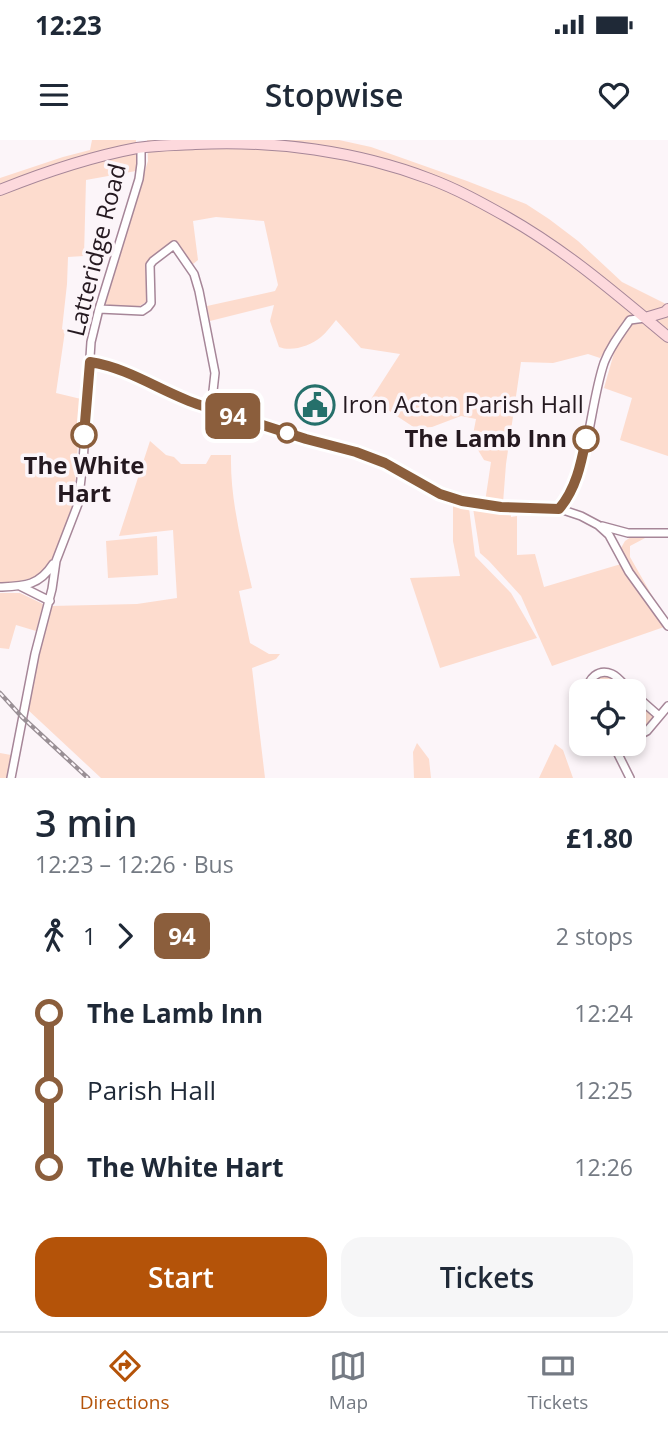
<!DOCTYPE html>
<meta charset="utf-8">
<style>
body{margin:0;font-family:"Open Sans",sans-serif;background:#f6f6f7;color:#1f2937;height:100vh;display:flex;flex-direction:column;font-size:26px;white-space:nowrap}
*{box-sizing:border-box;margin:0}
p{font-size:23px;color:#747a83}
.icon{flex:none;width:38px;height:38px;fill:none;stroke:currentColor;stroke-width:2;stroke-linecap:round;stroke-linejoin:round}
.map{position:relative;height:638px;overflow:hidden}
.details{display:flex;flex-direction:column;background:#fff;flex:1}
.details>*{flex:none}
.badge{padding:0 14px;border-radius:10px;font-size:24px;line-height:46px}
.controls{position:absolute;left:569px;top:539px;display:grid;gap:14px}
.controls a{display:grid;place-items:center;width:77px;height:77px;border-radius:14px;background:#fff;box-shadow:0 4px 10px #0003;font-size:35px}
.map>.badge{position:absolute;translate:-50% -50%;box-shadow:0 0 0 4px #fff}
.legs{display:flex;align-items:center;gap:10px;height:77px;padding:0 35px;font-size:23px}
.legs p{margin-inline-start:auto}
.summary{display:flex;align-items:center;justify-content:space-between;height:119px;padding:0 35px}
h1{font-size:38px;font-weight:600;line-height:52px}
.action{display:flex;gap:14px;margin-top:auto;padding:14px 35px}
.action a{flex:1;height:80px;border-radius:21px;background:#b45309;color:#fff;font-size:28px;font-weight:600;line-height:80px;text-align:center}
.action a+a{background:#f6f6f7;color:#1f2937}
ul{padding:0 35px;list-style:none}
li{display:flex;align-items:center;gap:24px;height:77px;font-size:26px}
li i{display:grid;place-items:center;width:10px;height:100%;margin:0 9px;background:currentColor}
li i::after{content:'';width:18px;height:18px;margin:-9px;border:5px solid;border-radius:50%;background:#fff}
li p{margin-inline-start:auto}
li:first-child i{background:linear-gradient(#0000 50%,currentColor 0)}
li:last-child i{background:linear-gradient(currentColor 50%,#0000 0)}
.status{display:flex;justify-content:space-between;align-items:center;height:49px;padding:0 35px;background:#fff;direction:ltr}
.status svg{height:19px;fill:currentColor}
header{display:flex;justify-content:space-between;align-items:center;height:91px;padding:0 35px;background:#fff;font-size:32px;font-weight:600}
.tab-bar{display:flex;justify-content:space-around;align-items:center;height:98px;border-top:2px solid #e0e1e3;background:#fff;font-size:19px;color:#747a83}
.tab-bar a{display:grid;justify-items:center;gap:4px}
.tab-bar .selected{color:#b45309}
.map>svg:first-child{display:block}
</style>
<div class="status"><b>12:23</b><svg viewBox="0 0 49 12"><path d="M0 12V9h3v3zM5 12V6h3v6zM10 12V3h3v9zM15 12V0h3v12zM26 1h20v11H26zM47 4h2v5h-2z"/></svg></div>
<header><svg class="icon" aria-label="menu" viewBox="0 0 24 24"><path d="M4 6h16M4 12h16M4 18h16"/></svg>Stopwise<svg class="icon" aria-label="heart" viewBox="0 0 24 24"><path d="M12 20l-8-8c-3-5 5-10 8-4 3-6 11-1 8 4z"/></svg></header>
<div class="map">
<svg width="668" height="638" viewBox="0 0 668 638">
<rect width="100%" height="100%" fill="#fcf5f9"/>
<!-- green -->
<path fill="#fddcce" d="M 92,0 L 136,0 L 136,31 L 86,40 L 84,116 L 68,117 L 67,144 L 62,189 L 65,191 L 56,253 L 81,259 L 74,361 L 53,418 L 39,436 L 17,442 L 0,443 L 0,38 L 63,17 L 90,10 Z
M 147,0 L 339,0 L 371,7 L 467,41 L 526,64 L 549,79 L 578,101 L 622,142 L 668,165 L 668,316 L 620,300 L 632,258 L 604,248 L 614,213 L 608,207 L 600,218 L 588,214 L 553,223 L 521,222 L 506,324 L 503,363 L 485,362 L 491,322 L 484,320 L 472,300 L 476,279 L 461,276 L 432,287 L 415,288 L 371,259 L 400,214 L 361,208 L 336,180 C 331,186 326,193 321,197 C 310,206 292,212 279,207 L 270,181 L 274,165 L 210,181 L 207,166 L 275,151 L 278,145 L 264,81 L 216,77 L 193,81 L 198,120 L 192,125 L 176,102 L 150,120 L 148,161 L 138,167 L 105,166 L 128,83 L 148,21 Z
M 150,301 L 166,315 L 174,317 L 181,324 L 206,324 L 211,315 L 231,315 C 230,360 242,405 252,448 L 239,451 L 250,503 L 269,514 L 280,514 L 276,519 L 252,528 L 265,638 L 101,638 L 27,569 L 39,512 L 51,466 L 137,464 L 177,458 L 173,390 L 119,396 Z
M 453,364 L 469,368 L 475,416 L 511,453 L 537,498 L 440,528 L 410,438 L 460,436 L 453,401 Z
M 473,368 L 511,373 L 511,377 L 517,376 L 517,415 L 535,414 L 544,447 L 621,424 L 664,487 L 552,526 L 521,456 L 489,421 L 480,413 Z
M 157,396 L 158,435 L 108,438 L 106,401 Z
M 631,397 L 647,397 L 630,406 L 630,417 L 662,473 L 639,441 L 621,408 L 625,401 Z
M 0,453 L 20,453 L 43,464 L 36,491 L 16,485 L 9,509 L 0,508 Z
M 608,535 L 615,539 L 627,551 L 589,551 L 594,537 Z
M 634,557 L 653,573 L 653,580 L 645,589 L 634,594 Z
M 417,603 L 429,619 L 431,638 L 414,638 L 413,612 Z
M 555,604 L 563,610 L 573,638 L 539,638 Z
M 0,613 L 11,615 L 9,638 L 0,638 Z"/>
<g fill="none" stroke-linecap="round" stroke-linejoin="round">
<!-- minor casing -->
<g stroke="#a68698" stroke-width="10">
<path id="minor" d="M 99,169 L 142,171 L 148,167 L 151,163 L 150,125 L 153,121 L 174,105 L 194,134 L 199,151 L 215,233 L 211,269
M 90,222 L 104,224 L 133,234 L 183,259 L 306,299 L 356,312 L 385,323 L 440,354 L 462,361 L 501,367 L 560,369 L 581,376 L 598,385 L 609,395 L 629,432 L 668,486
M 560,369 C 589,334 589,267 604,223 C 610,207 620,194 630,180 L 645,178
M 602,386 L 628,393 L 668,393
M 20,446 L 50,461
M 0,447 C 24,446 39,446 53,424
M 587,551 C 588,539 598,528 612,534 C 619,537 625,546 630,551
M 634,554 L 659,576
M 634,598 L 647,591 L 668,566
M 613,604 L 630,638
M 11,638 L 35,514 L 52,449 L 56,421 L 78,364 L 83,322 L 91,202 L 99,169 L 139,39 L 141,24 L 141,7"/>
</g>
<!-- secondary casing -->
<g stroke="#a68698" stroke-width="12">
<path id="secondary" d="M 0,50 C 45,32 89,17 137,8 C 156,5 176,5 195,4 C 274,0 357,11 430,39 C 457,49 482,63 507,77 C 567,111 615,153 668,197
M 645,178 L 665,172 L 668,169"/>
</g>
<!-- minor -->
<use href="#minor" stroke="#fff" stroke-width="7"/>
<!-- secondary -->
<use href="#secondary" stroke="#fdd9dd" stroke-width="10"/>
<!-- rail casing -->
<g stroke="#998f95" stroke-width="4.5">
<path id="rail" d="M 0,553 L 22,577 L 88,638"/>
</g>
<!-- rail -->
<use href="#rail" stroke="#fcf5f9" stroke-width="2" stroke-dasharray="5" stroke-linecap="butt"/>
</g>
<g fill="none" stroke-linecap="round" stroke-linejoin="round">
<!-- line-1 casing -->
<g stroke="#fff" stroke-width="16">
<path id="line-1" d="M 84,295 L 90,222 C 129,228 160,251 197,264 L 306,299 L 356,312 L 385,323 L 440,354 L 462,361 L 501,367 L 559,369 C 576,349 581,324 586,299"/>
</g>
<!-- line-1 -->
<use href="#line-1" stroke="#8b5e3c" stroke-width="10"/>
</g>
<!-- icons -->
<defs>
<g id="civic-ring" transform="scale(2.0125)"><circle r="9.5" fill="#fcf5f9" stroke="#26706b" stroke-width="1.5"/><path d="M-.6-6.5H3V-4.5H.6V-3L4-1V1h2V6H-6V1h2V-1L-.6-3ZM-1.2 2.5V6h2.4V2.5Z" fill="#26706b"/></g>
</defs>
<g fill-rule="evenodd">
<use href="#civic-ring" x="315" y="265"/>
</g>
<!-- markers -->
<g fill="#fff" stroke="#8b5e3c" stroke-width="3.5">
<circle cx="287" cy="293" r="9"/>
<circle cx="84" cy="295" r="12"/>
<circle cx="586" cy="299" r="12"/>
</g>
<g text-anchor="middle" stroke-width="7" stroke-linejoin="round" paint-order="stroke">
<!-- street labels -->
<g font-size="24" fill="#251920" stroke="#fcf5f9">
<text transform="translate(97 110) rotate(-76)" y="8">Latteridge Road</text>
</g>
<!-- poi labels -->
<g font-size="24" fill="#251920" stroke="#fcf5f9" text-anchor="start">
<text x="342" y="273">Iron Acton Parish Hall</text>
</g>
<!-- stop labels -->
<g font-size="24" font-weight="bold" fill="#251920" stroke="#fcf5f9" text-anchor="end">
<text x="567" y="307">The Lamb Inn</text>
<text x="84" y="334" text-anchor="middle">The White<tspan x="84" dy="28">Hart</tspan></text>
</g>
</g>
</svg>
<div class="controls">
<a><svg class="icon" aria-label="locate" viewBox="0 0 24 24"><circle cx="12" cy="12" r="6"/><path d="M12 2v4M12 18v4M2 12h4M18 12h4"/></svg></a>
</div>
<b class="badge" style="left:233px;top:276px;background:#8b5e3c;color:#fff">94</b>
</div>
<section class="details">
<div class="summary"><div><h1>3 min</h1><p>12:23 – 12:26 · Bus</p></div><b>£1.80</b></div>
<div class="legs"><svg class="icon" aria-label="walk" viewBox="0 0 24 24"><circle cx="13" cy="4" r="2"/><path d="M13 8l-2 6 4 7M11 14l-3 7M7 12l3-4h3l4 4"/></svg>1<svg class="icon" aria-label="forward" viewBox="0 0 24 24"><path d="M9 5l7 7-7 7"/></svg><b class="badge" style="background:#8b5e3c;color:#fff">94</b><p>2 stops</p></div>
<ul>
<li><i style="color:#8b5e3c"></i><b>The Lamb Inn</b><p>12:24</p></li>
<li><i style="color:#8b5e3c"></i><span>Parish Hall</span><p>12:25</p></li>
<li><i style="color:#8b5e3c"></i><b>The White Hart</b><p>12:26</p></li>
</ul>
<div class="action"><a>Start</a><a>Tickets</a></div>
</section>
<nav class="tab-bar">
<a class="selected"><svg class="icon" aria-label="directions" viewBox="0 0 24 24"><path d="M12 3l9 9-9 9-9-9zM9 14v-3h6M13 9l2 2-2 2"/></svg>Directions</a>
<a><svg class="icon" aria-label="map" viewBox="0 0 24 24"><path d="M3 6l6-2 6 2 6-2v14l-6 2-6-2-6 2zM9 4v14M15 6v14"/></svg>Map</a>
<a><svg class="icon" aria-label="tickets" viewBox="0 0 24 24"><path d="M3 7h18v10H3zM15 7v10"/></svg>Tickets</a>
</nav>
